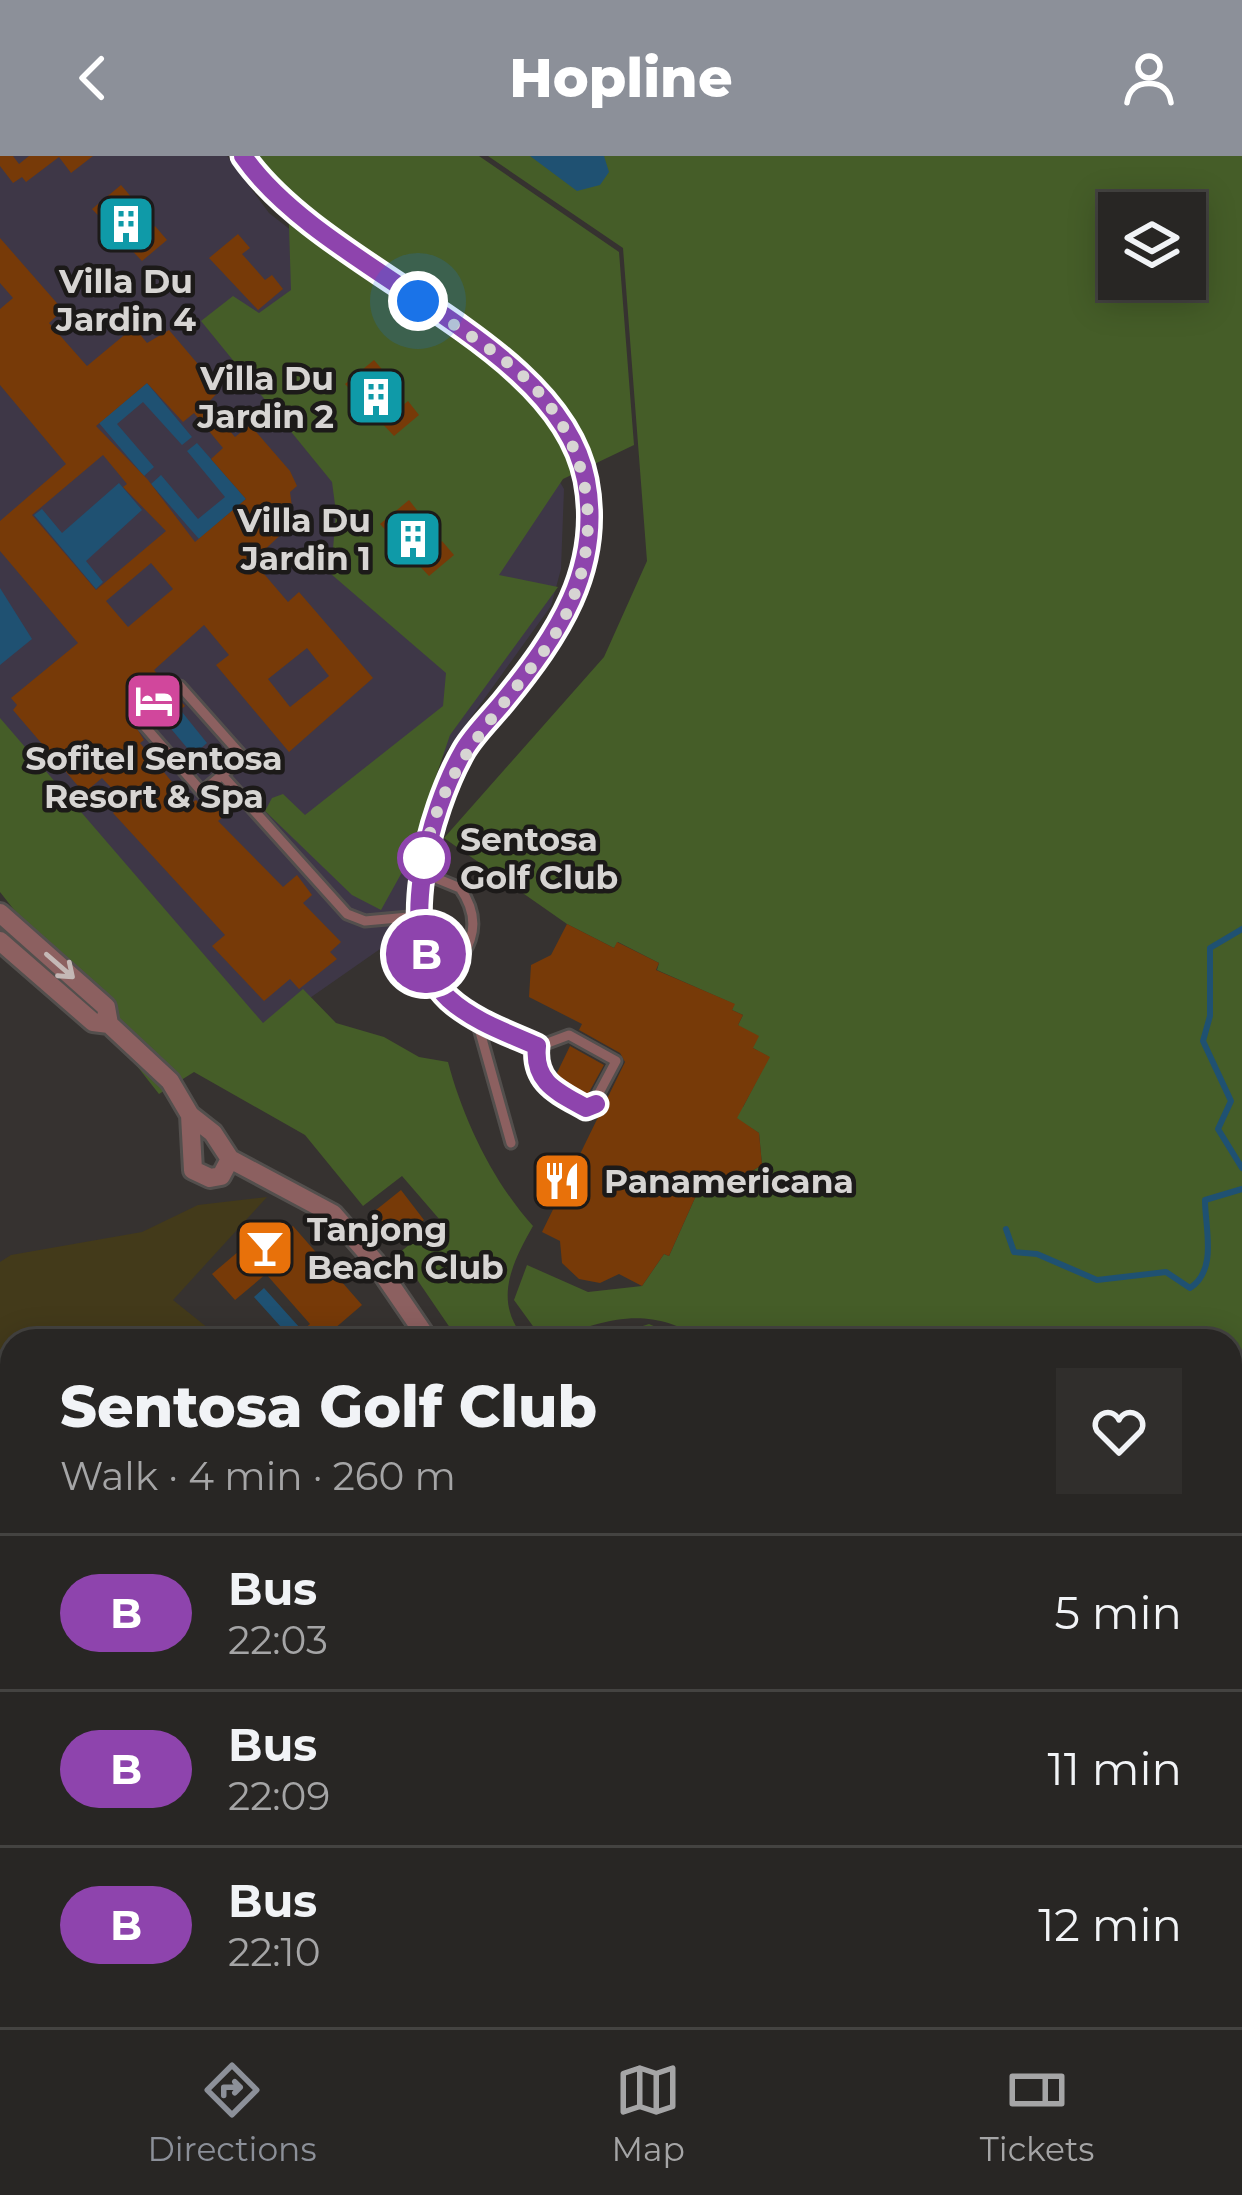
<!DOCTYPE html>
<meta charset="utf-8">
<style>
body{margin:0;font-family:Montserrat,sans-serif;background:#302e2c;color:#f1f3f6;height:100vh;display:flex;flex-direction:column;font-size:45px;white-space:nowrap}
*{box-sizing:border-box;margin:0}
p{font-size:39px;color:#a5a5a6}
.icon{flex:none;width:66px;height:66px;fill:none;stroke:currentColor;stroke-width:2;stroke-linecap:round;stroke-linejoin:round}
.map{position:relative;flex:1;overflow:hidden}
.sheet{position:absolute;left:0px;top:1173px;width:1242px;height:699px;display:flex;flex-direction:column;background:#282624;border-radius:36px 36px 0 0;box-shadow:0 6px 30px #0003,0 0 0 3px #444341}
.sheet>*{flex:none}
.badge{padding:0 24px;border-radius:39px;font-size:42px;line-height:78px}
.controls{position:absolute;left:1098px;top:36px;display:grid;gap:24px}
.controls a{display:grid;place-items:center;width:108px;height:108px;border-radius:0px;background:#282624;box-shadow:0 6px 30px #0003,0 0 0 3px #444341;font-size:60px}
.you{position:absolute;width:60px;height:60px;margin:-30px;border:9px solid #fff;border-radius:50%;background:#1a73e8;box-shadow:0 0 0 18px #1a73e833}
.map>.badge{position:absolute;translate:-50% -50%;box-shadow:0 0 0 6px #fff}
.round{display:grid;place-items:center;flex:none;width:126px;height:126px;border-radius:0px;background:#302e2c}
.headline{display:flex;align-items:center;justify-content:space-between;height:204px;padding:0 60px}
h1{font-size:57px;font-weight:800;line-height:90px}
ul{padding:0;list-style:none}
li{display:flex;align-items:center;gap:36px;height:156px;padding:0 60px;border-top:3px solid #444341}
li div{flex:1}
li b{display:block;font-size:45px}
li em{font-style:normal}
li .badge{min-width:132px;font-weight:700;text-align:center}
header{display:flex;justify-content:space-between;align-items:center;height:156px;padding:0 60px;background:#8c9099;color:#fff;font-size:54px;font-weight:800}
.tabs{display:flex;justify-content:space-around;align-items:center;height:168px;border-top:3px solid #444341;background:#282624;font-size:33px;color:#a5a5a6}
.tabs a{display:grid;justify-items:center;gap:6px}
.tabs .on{color:#8c9099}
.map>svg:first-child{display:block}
</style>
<header><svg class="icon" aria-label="back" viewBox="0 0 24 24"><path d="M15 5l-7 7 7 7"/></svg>Hopline<svg class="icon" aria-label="person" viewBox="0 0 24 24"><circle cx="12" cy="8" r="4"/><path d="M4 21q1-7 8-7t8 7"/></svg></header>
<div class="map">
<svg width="1242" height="1871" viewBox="0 0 1242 1871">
<rect width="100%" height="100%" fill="#363230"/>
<!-- commercial -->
<path fill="#3e3747" d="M 0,0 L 227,0 L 269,57 L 329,104 L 494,215 L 564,333 L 561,413 L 551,450 L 428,621 L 412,681 L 403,777 L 264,874 L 0,598 Z"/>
<!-- green -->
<path fill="#455d28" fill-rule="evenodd" d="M 259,0 L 479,0 L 619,96 L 634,289 L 563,323 L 499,419 L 558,431 L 450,579 L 406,709 L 381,754 L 352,739 L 265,655 L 272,642 L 283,638 L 305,659 L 443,550 L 446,517 L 331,418 L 336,356 L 332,326 L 201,165 L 233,140 L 259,157 L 291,134 L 288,39 Z
M 488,0 L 1242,0 L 1242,1871 L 1223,1860 L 1230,1860 L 1230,1185 L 706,1185 C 643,1146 610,1165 543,1184 L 514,1144 L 527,1109 L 588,1136 L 642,1130 L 664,1098 L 669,1100 L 707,1015 L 735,1025 L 762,1009 L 759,977 L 732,960 L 737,949 L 743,951 L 769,901 L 753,892 L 738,869 L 743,859 L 732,854 L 734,848 L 657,814 L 659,807 L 618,786 L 614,792 L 567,768 L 444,682 L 604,501 L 647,405 L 623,92 ZM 1119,57 L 1185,57 L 1185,123 L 1119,123 Z
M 0,562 L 263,867 L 303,833 L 336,867 L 384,881 L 419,901 L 448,906 C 463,963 493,1026 533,1070 C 511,1109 492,1147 527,1185 L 459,1185 L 399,1097 L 440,1064 L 402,1020 L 363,1050 L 305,979 L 194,916 L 159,938 L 0,736 Z
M 649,1168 L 689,1185 L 596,1185 Z"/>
<!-- sand -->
<path fill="#433a1a" d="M 267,1041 L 173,1144 L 224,1185 L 12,1185 L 12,1401 L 0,1413 L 0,1106 L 11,1099 L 142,1076 L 198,1049 Z
M 487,1860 L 536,1860 L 551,1871 L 498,1871 Z
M 940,1860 L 1053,1860 L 1056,1871 L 945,1871 Z"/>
<!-- water -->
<path fill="#1f5172" d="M 530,0 L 604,0 L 609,16 L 600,29 L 577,35 Z
M 147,227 L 192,281 L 182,289 L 143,246 L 117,268 L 154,311 L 144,320 L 99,267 Z
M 197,287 L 246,343 L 199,383 L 151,328 L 161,319 L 198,363 L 225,341 L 187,295 Z
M 119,327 L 142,354 L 86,405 L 103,426 L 96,433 L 34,359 L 42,353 L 62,377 Z
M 0,432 L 32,483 L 0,509 Z
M 182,556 L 207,587 L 193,599 L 167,568 Z
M 264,1132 L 300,1172 L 290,1181 L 254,1141 Z
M 0,1485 L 5,1529 L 12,1525 L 12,1860 L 410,1860 L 425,1871 L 0,1871 Z
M 604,1860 L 940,1860 L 945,1871 L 608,1871 Z"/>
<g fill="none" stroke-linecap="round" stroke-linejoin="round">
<!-- stream -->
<path stroke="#1f5172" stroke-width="6" d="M 1242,773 L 1210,792 L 1210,860 L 1203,885 L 1231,945 L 1218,973 L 1242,1012
M 1006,1073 L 1014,1096 L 1037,1098 L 1097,1124 L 1166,1116 L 1190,1132 C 1218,1114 1205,1072 1205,1044 L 1242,1033"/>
</g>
<!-- building -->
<path fill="#773a08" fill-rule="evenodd" d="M 0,0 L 13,0 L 19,8 L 29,0 L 93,0 L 71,17 L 59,1 L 26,26 L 22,21 L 13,27 L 0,10 Z
M 121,29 L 133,43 L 126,49 L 148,76 L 155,70 L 167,84 L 142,105 L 92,53 Z
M 238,78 L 250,92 L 242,98 L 265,124 L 272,119 L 283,133 L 258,154 L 209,102 Z
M 0,82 L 63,154 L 49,167 L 87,210 L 134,171 L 147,187 L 169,174 L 220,234 L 207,248 L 235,281 L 250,269 L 290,315 L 297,330 L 290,336 L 294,366 L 253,405 L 288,446 L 299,436 L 373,522 L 289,596 L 216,509 L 229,499 L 204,469 L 154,514 L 167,529 L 167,543 L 179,543 L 185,550 L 158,572 L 153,566 L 156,555 L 150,549 L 131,563 L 144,584 L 140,587 L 190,648 L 196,644 L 204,653 L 220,642 L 230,655 L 218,665 L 283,731 L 297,719 L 312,739 L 303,747 L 341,786 L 330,796 L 337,803 L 299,833 L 290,823 L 264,845 L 212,790 L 225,779 L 113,657 L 125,646 L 102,622 L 84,637 L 13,554 L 17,549 L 11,542 L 78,487 L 0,395 L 0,365 L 66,308 L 0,229 L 0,153 L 13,142 L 0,127 ZM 147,227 L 183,266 L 194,257 L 223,292 L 211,303 L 246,343 L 195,386 L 148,324 L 96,270 ZM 103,299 L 127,328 L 123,331 L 166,375 L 96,434 L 32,359 ZM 151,407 L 173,433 L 128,471 L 106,445 ZM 307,492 L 329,520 L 290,551 L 268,523 Z
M 374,204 L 386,218 L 378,224 L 401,251 L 408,245 L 419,259 L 394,280 L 345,228 Z
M 409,344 L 420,358 L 413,364 L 436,391 L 442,385 L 454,399 L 429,420 L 380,368 Z
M 567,768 L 614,792 L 617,786 L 659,807 L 656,814 L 735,848 L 732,854 L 743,859 L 738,869 L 759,880 L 753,892 L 770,901 L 737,962 L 759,977 L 762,1009 L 735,1025 L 707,1015 L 669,1100 L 664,1098 L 642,1130 L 619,1118 L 600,1127 L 579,1123 L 562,1107 L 560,1085 L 542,1076 L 625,906 L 620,897 L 579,874 L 582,868 L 529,841 L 531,809 L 551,799 Z
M 570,890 L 604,909 L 587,940 L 555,921 Z
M 401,1034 L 424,1064 L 394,1087 L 371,1058 Z
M 274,1065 L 285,1076 L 293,1070 L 362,1149 L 320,1185 L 290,1185 L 310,1168 L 266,1118 L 235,1144 L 212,1118 Z"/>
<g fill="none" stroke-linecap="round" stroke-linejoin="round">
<!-- service casing -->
<g stroke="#534f4d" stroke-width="15">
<path id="service" d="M 148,558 L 140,565 L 202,636 L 243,601 L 180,530 L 173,536
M 222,619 L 347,758 L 365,765 L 420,760
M 421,716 L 460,732 C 486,769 470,802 434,823
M 477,865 L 511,987
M 569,879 L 616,905 L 591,952 C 560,944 533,924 537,891 Z"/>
</g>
<!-- minor casing -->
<g stroke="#534f4d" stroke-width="24">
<path id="minor" d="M 243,0 C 323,118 559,183 586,324 C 603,414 558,480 504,545 C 491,561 474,577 464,594 C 430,653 390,790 449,843 C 473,865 508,877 537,891
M 0,757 L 106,851 L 109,868
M 0,785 L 93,866 L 109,868 L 170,925 L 190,959 L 213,977 L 230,1003 L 333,1058 L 375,1106 L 429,1185
M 190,959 L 193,1014 L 210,1022 L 221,1020 L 230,1003
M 1080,1871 L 1081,1860
M 1158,1871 L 1164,1860"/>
</g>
<!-- service -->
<use href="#service" stroke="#8c6060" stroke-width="9"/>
<!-- minor -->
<use href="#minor" stroke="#8c6060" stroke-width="18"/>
</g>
<!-- one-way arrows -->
<defs><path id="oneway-shaft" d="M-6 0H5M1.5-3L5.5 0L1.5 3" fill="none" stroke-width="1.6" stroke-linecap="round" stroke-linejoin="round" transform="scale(3)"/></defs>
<use stroke="#c4b8b6" href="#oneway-shaft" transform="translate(60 810) rotate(41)"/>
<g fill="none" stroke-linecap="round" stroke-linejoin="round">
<!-- line casing -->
<g stroke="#fff" stroke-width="27">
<path id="line" d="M 243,0 C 324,117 559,184 586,324 C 603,413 557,480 504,545 C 491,561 474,577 464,594 C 430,652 391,790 449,843 C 473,865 508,877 537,890 C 533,927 558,936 586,952 L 596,948"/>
</g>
<!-- line -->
<use href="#line" stroke="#8e44ad" stroke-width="18"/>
<!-- walk -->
<path stroke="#d7d5d3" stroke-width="12" stroke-dasharray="0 21.6" d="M 418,145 C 457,172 504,198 535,232 C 606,310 603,417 541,499 C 490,567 441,614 424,702"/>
</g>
<!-- icons -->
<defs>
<g id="building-square" transform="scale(3)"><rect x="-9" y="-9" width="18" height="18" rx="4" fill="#0f9aa8" stroke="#1c1a19"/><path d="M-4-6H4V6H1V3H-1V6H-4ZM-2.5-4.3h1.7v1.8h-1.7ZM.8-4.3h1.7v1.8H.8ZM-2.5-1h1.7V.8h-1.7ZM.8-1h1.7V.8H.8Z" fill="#fff"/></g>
<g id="hotel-square" transform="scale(3)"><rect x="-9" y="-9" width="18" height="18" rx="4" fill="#d1479c" stroke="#1c1a19"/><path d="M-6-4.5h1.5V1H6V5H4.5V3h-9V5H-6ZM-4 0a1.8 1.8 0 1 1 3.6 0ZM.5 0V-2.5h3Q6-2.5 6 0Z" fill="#fff"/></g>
<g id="restaurant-square" transform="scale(3)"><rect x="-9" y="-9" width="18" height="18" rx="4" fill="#e8710a" stroke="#1c1a19"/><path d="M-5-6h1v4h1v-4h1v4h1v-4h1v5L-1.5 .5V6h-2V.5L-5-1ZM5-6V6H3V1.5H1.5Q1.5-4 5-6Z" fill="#fff"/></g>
<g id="bar-square" transform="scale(3)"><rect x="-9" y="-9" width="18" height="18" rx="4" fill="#e8710a" stroke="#1c1a19"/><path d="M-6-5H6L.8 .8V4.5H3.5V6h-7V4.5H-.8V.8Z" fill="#fff"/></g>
</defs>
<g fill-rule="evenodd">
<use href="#building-square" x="126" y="68"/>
<use href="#building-square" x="376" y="241"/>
<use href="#building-square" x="413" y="383"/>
<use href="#hotel-square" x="154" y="545"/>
<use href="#restaurant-square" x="562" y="1025"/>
<use href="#bar-square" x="265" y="1092"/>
</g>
<!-- markers -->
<circle fill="#fff" stroke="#8e44ad" stroke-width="6" cx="424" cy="702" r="24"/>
<g text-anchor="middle" stroke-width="9" stroke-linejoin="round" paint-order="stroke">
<!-- poi labels -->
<g font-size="33" font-weight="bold" fill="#d7d5d3" stroke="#1c1a19">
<text x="126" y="137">Villa Du<tspan x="126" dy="38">Jardin 4</tspan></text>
<text x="334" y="234" text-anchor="end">Villa Du<tspan x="334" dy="38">Jardin 2</tspan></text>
<text x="371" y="376" text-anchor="end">Villa Du<tspan x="371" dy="38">Jardin 1</tspan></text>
<text x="154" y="614">Sofitel Sentosa<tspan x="154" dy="38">Resort &amp; Spa</tspan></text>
<text x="604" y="1037" text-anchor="start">Panamericana</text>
<text x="307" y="1085" text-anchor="start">Tanjong<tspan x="307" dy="38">Beach Club</tspan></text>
</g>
<!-- stop labels -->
<g font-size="33" font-weight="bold" fill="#d7d5d3" stroke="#1c1a19" text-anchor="start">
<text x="460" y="695">Sentosa<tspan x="460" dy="38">Golf Club</tspan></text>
</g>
</g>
</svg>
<div class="controls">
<a><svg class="icon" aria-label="layers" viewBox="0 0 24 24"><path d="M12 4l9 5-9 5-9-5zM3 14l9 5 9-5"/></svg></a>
</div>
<div class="you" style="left:418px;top:145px"></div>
<b class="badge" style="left:426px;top:798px;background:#8e44ad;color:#fff">B</b>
<section class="sheet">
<div class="headline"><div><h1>Sentosa Golf Club</h1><p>Walk · 4 min · 260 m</p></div><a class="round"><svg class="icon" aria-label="heart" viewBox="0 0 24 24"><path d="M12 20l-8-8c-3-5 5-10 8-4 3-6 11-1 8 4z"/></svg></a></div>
<ul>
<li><span class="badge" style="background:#8e44ad;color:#fff">B</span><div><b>Bus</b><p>22:03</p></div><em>5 min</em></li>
<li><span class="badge" style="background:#8e44ad;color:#fff">B</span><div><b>Bus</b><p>22:09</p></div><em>11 min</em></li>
<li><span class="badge" style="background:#8e44ad;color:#fff">B</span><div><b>Bus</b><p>22:10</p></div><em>12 min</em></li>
</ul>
</section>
</div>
<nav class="tabs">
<a class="on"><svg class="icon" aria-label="directions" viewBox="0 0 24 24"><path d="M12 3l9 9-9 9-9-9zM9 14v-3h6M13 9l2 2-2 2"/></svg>Directions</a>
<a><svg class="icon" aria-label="map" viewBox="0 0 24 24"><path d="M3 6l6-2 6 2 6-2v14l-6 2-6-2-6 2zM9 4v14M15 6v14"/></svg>Map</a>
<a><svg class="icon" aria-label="tickets" viewBox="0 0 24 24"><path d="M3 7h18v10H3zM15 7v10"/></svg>Tickets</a>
</nav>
